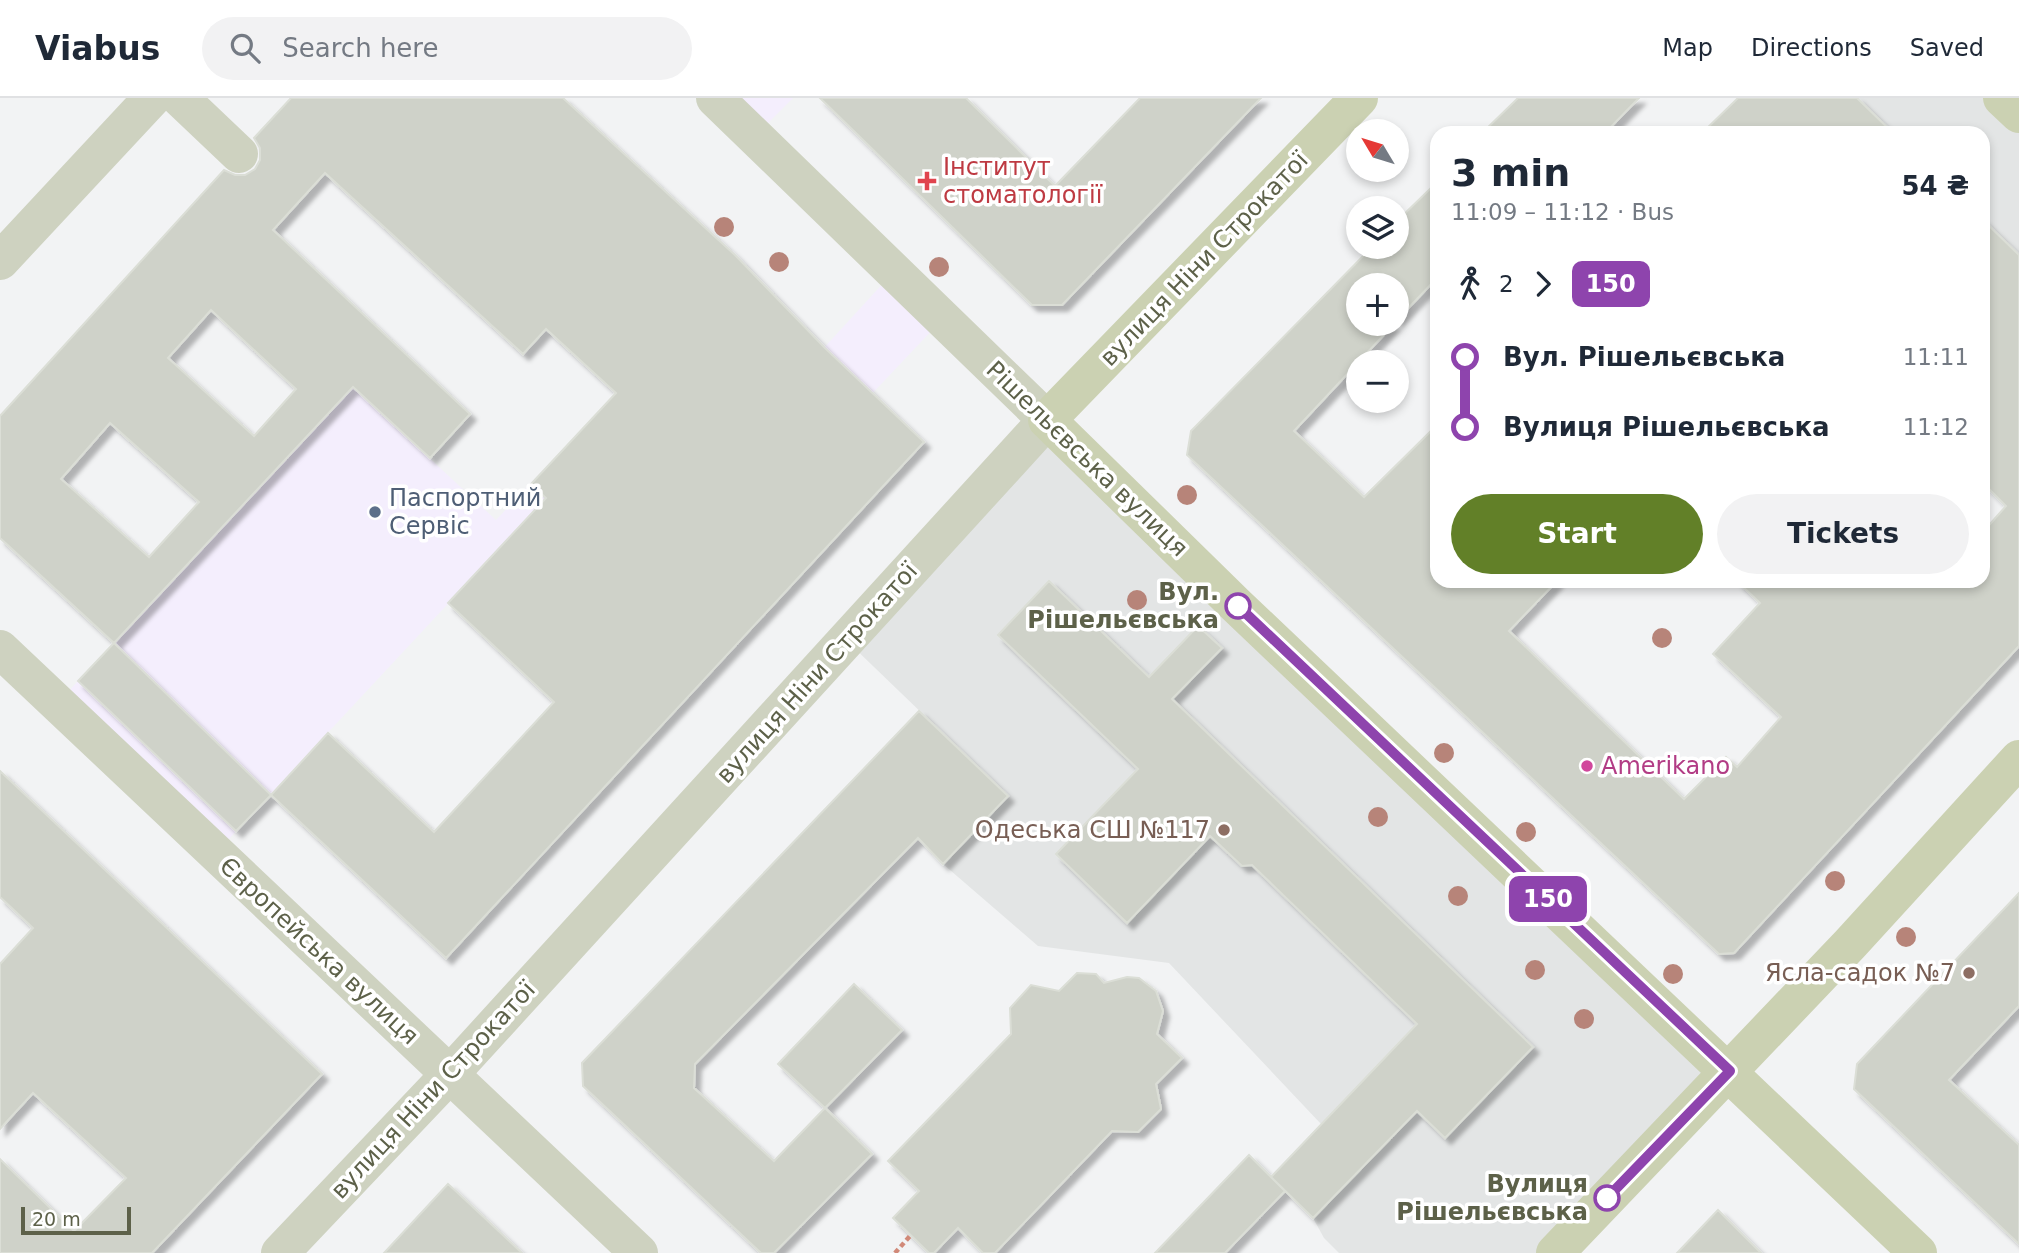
<!DOCTYPE html>
<meta charset="utf-8">
<style>
body{margin:0;font-family:"DejaVu Sans",sans-serif;background:#f2f2f3;color:#1f2937;height:100vh;display:flex;flex-direction:column;font-size:26px;white-space:nowrap}
*{box-sizing:border-box;margin:0}
p{font-size:23px;color:#747a83}
.icon{flex:none;width:38px;height:38px;fill:none;stroke:currentColor;stroke-width:2;stroke-linecap:round;stroke-linejoin:round}
.map{position:relative;flex:1;overflow:hidden}
.drawer{position:absolute;left:1430px;top:28px;width:560px;height:462px;display:flex;flex-direction:column;background:#fff;border-radius:21px;box-shadow:0 4px 10px #0003}
.drawer>*{flex:none}
.badge{padding:0 14px;border-radius:10px;font-size:24px;line-height:46px}
.needle{width:46px;rotate:308deg}
.buttons{position:absolute;left:1346px;top:21px;display:grid;gap:14px}
.buttons a{display:grid;place-items:center;width:63px;height:63px;border-radius:50%;background:#fff;box-shadow:0 4px 10px #0003;font-size:35px}
.scale{position:absolute;left:21px;bottom:18px;width:110px;box-sizing:border-box;padding-left:7px;border:4px solid #5d6149;border-top:0;font-size:19px;line-height:24px;white-space:nowrap;color:#5d6149;-webkit-text-stroke:5px #fff;paint-order:stroke}
.map>.badge{position:absolute;translate:-50% -50%;box-shadow:0 0 0 4px #fff}
.legs{display:flex;align-items:center;gap:10px;height:77px;padding:0 21px;font-size:23px}
.legs p{margin-inline-start:auto}
.summary{display:flex;align-items:center;justify-content:space-between;height:119px;padding:0 21px}
h1{font-size:38px;font-weight:700;line-height:52px}
.button{display:flex;gap:14px;margin-top:auto;padding:14px 21px}
.button a{flex:1;height:80px;border-radius:42px;background:#628028;color:#fff;font-size:28px;font-weight:700;line-height:80px;text-align:center}
.button a+a{background:#f2f2f3;color:#1f2937}
ul{padding:0 21px;list-style:none}
li{display:flex;align-items:center;gap:24px;height:70px;font-size:26px}
li i{display:grid;place-items:center;width:10px;height:100%;margin:0 9px;background:currentColor}
li i::after{content:'';width:18px;height:18px;margin:-9px;border:5px solid;border-radius:50%;background:#fff}
li p{margin-inline-start:auto}
li:first-child i{background:linear-gradient(#0000 50%,currentColor 0)}
li:last-child i{background:linear-gradient(currentColor 50%,#0000 0)}
header{display:flex;align-items:center;gap:42px;box-sizing:border-box;height:98px;padding:0 35px;background:#fff;border-bottom:2px solid #e0e1e3}
header strong{font-size:33px}
nav{display:flex;gap:38px;margin-inline-start:auto;font-size:24px}
.search{width:490px;height:63px;background:#f2f2f3;display:flex;align-items:center;gap:18px;box-sizing:border-box;padding:0 24px;border-radius:38px;color:#747a83;font-size:26px}
.map>svg:first-child{display:block}
</style>
<header>
<strong>Viabus</strong>
<div class="search"><svg class="icon" aria-label="search" viewBox="0 0 24 24"><circle cx="10" cy="10" r="6"/><path d="M15 15l6 6"/></svg>Search here</div>
<nav><a>Map</a><a>Directions</a><a>Saved</a></nav>
</header>
<div class="map">
<svg width="2019" height="1155" viewBox="0 0 2019 1155">
<defs>
<filter id="shadow"><feDropShadow dx="6" dy="6" stdDeviation="2" flood-color="#0004"/></filter>
</defs>
<rect width="100%" height="100%" fill="#f2f3f4"/>
<!-- commercial -->
<path fill="#f4eefd" d="M 722,0 L 793,0 L 758,35 Z
M 887,181 L 937,227 L 760,414 L 512,437 L 225,745 L 65,597 L 353,289 L 496,422 L 616,295 L 745,336 Z"/>
<!-- education -->
<path fill="#e3e5e5" d="M 1801,0 L 1994,0 L 2019,24 L 2019,254 L 1983,293 L 1983,35 L 1767,35 Z
M 1048,332 L 1728,972 L 1548,1155 L 1339,1155 L 1324,1140 L 1313,1120 L 1271,1079 L 1321,1026 L 1169,865 L 1038,848 L 943,766 L 1008,698 L 846,542 Z"/>
<!-- building -->
<path fill="#cfd2c9" stroke="#dbded6" stroke-width="2" fill-rule="evenodd" filter="url(#shadow)" d="M 291,0 L 563,0 L 735,157 L 825,250 L 924,344 L 446,860 L 271,697 L 328,635 L 434,734 L 554,604 L 448,505 L 546,400 L 531,386 L 616,295 L 546,231 L 523,256 L 325,75 L 273,132 L 470,316 L 430,360 L 353,289 L 114,545 L 0,440 L 0,318 L 224,72 L 235,77 L 245,77 L 255,71 L 260,62 L 260,50 L 254,40 ZM 211,212 L 296,291 L 254,338 L 168,260 ZM 110,325 L 199,404 L 149,459 L 61,381 Z
M 820,0 L 966,0 L 1055,88 L 1140,0 L 1261,0 L 1062,207 L 1032,207 Z
M 1518,0 L 1639,0 L 1605,35 L 1482,35 Z
M 1738,0 L 1857,0 L 1893,35 L 1702,35 Z
M 1437,84 L 1437,180 L 1396,223 L 1396,187 L 1358,187 L 1358,226 L 1394,226 L 1294,333 L 1364,399 L 1437,327 L 1437,483 L 1557,483 L 1509,533 L 1684,701 L 1726,659 L 1737,669 L 1781,619 L 1713,556 L 1760,505 L 1737,483 L 1983,483 L 1983,434 L 2006,408 L 1983,385 L 1983,122 L 2019,157 L 2019,548 L 1734,855 L 1719,856 L 1187,357 L 1191,333 L 1372,149 L 1396,149 L 1396,124 Z
M 1049,483 L 1149,579 L 1198,528 L 1222,550 L 1172,601 L 1533,949 L 1445,1040 L 1417,1013 L 1313,1120 L 1271,1079 L 1417,926 L 1252,767 L 1242,768 L 1210,738 L 1127,825 L 1056,756 L 1138,671 L 998,537 Z
M 114,545 L 271,697 L 236,733 L 78,583 Z
M 919,613 L 1008,698 L 943,766 L 918,740 L 695,966 L 694,990 L 774,1063 L 825,1010 L 872,1056 L 774,1155 L 761,1155 L 583,988 L 582,965 Z
M 0,673 L 322,976 L 152,1155 L 0,1155 L 0,1061 L 74,1133 L 126,1080 L 33,995 L 0,1031 L 0,866 L 33,830 L 0,799 Z
M 2019,795 L 2019,908 L 1949,982 L 2019,1047 L 2019,1146 L 1854,991 L 1857,966 Z
M 1077,875 L 1096,876 L 1104,885 L 1127,879 L 1139,880 L 1156,893 L 1163,913 L 1157,936 L 1182,960 L 1156,986 L 1161,1011 L 1138,1034 L 1112,1033 L 995,1155 L 983,1155 L 958,1130 L 934,1155 L 929,1155 L 893,1120 L 919,1093 L 888,1063 L 1011,936 L 1010,910 L 1031,887 L 1059,893 Z
M 854,886 L 902,932 L 825,1010 L 778,966 Z
M 1249,1057 L 1285,1093 L 1225,1155 L 1155,1155 Z
M 448,1086 L 459,1096 L 522,1155 L 384,1155 Z
M 1718,1112 L 1761,1155 L 1677,1155 Z"/>
<g fill="none" stroke-linecap="round" stroke-linejoin="round">
<!-- path -->
<path stroke="#d18978" stroke-width="4.5" stroke-dasharray="5 3.5" stroke-linecap="butt" d="M 895,1155 L 910,1138"/>
<!-- minor -->
<path stroke="#ced2c0" stroke-width="38" d="M 180,0 L 239,56
M 0,163 L 152,0
M 0,551 L 639,1155
M 280,1155 L 450,976 L 1047,322 L 715,0"/>
<!-- major -->
<path stroke="#cbd1b2" stroke-width="38" d="M 1359,0 L 1047,322 L 1236,507 L 1918,1155
M 2002,0 L 2019,16
M 1555,1155 L 1850,846 L 2019,661"/>
</g>
<!-- trees -->
<g fill="#b78479">
<circle cx="724" cy="129" r="10"/>
<circle cx="779" cy="164" r="10"/>
<circle cx="939" cy="169" r="10"/>
<circle cx="1187" cy="397" r="10"/>
<circle cx="1137" cy="502" r="10"/>
<circle cx="1662" cy="540" r="10"/>
<circle cx="1444" cy="655" r="10"/>
<circle cx="1378" cy="719" r="10"/>
<circle cx="1526" cy="734" r="10"/>
<circle cx="1835" cy="783" r="10"/>
<circle cx="1458" cy="798" r="10"/>
<circle cx="1906" cy="839" r="10"/>
<circle cx="1535" cy="872" r="10"/>
<circle cx="1673" cy="876" r="10"/>
<circle cx="1584" cy="921" r="10"/>
</g>
<g fill="none" stroke-linecap="round" stroke-linejoin="round">
<!-- line-1 casing -->
<g stroke="#fff" stroke-width="16">
<path id="line-1" d="M 1238,508 L 1730,973 L 1607,1100"/>
</g>
<!-- line-1 -->
<use href="#line-1" stroke="#8e44ad" stroke-width="10"/>
</g>
<!-- markers -->
<path fill="#e0444e" stroke="#fff" stroke-width="2.5" d="M923.5 72.5h7v7h7v7h-7v7h-7v-7h-7v-7h7z"/>
<circle fill="#5c6f8a" stroke="#fff" stroke-width="2.5" cx="375" cy="414" r="7"/>
<g fill="#fff" stroke="#8e44ad" stroke-width="3.5">
<circle cx="1238" cy="508" r="12"/>
<circle cx="1607" cy="1100" r="12"/>
</g>
<circle fill="#d1479c" stroke="#fff" stroke-width="2.5" cx="1587" cy="668" r="7"/>
<g fill="#8d6e63" stroke="#fff" stroke-width="2.5">
<circle cx="1224" cy="732" r="7"/>
<circle cx="1969" cy="875" r="7"/>
</g>
<g text-anchor="middle" stroke-width="7" stroke-linejoin="round" paint-order="stroke">
<!-- health labels -->
<g font-size="24" fill="#be3a42" stroke="#fff" text-anchor="start">
<text x="943" y="77">Інститут<tspan x="943" dy="28">стоматології</tspan></text>
</g>
<!-- street labels -->
<g font-size="24" fill="#5d6149" stroke="#fff">
<text transform="translate(1204 161) rotate(-46)" y="8">вулиця Ніни Строкатої</text>
<text transform="translate(1087 361) rotate(44)" y="8">Рішельєвська вулиця</text>
<text transform="translate(817 575) rotate(-48)" y="8">вулиця Ніни Строкатої</text>
<text transform="translate(319 853) rotate(43)" y="8">Європейська вулиця</text>
<text transform="translate(433 992) rotate(-47)" y="8">вулиця Ніни Строкатої</text>
</g>
<!-- service labels -->
<g font-size="24" fill="#4e5e75" stroke="#fff" text-anchor="start">
<text x="389" y="408">Паспортний<tspan x="389" dy="28">Сервіс</tspan></text>
</g>
<!-- stop labels -->
<g font-size="24" font-weight="bold" fill="#5d6149" stroke="#fff" text-anchor="end">
<text x="1219" y="502">Вул.<tspan x="1219" dy="28">Рішельєвська</tspan></text>
<text x="1588" y="1094">Вулиця<tspan x="1588" dy="28">Рішельєвська</tspan></text>
</g>
<!-- hotel labels -->
<g font-size="24" fill="#b23c85" stroke="#fff" text-anchor="start">
<text x="1601" y="676">Amerikano</text>
</g>
<!-- education labels -->
<g font-size="24" fill="#785e54" stroke="#fff" text-anchor="end">
<text x="1210" y="740">Одеська СШ №117</text>
<text x="1955" y="883">Ясла-садок №7</text>
</g>
</g>
</svg>
<div class="buttons">
<a><svg class="needle" viewBox="-14 -14 28 28"><path d="M0-13l5 13h-10z" fill="#e53935"/><path d="M0 13l5-13h-10z" fill="#747a83"/></svg></a>
<a><svg class="icon" aria-label="layers" viewBox="0 0 24 24"><path d="M12 4l9 5-9 5-9-5zM3 14l9 5 9-5"/></svg></a>
<a>+</a>
<a>−</a>
</div>
<div class="scale">20 m</div>
<b class="badge" style="left:1548px;top:801px;background:#8e44ad;color:#fff">150</b>
<section class="drawer">
<div class="summary"><div><h1>3 min</h1><p>11:09 – 11:12 · Bus</p></div><b>54 ₴</b></div>
<div class="legs"><svg class="icon" aria-label="walk" viewBox="0 0 24 24"><circle cx="13" cy="4" r="2"/><path d="M13 8l-2 6 4 7M11 14l-3 7M7 12l3-4h3l4 4"/></svg>2<svg class="icon" aria-label="forward" viewBox="0 0 24 24"><path d="M9 5l7 7-7 7"/></svg><b class="badge" style="background:#8e44ad;color:#fff">150</b></div>
<ul>
<li><i style="color:#8e44ad"></i><b>Вул. Рішельєвська</b><p>11:11</p></li>
<li><i style="color:#8e44ad"></i><b>Вулиця Рішельєвська</b><p>11:12</p></li>
</ul>
<div class="button"><a>Start</a><a>Tickets</a></div>
</section>
</div>
